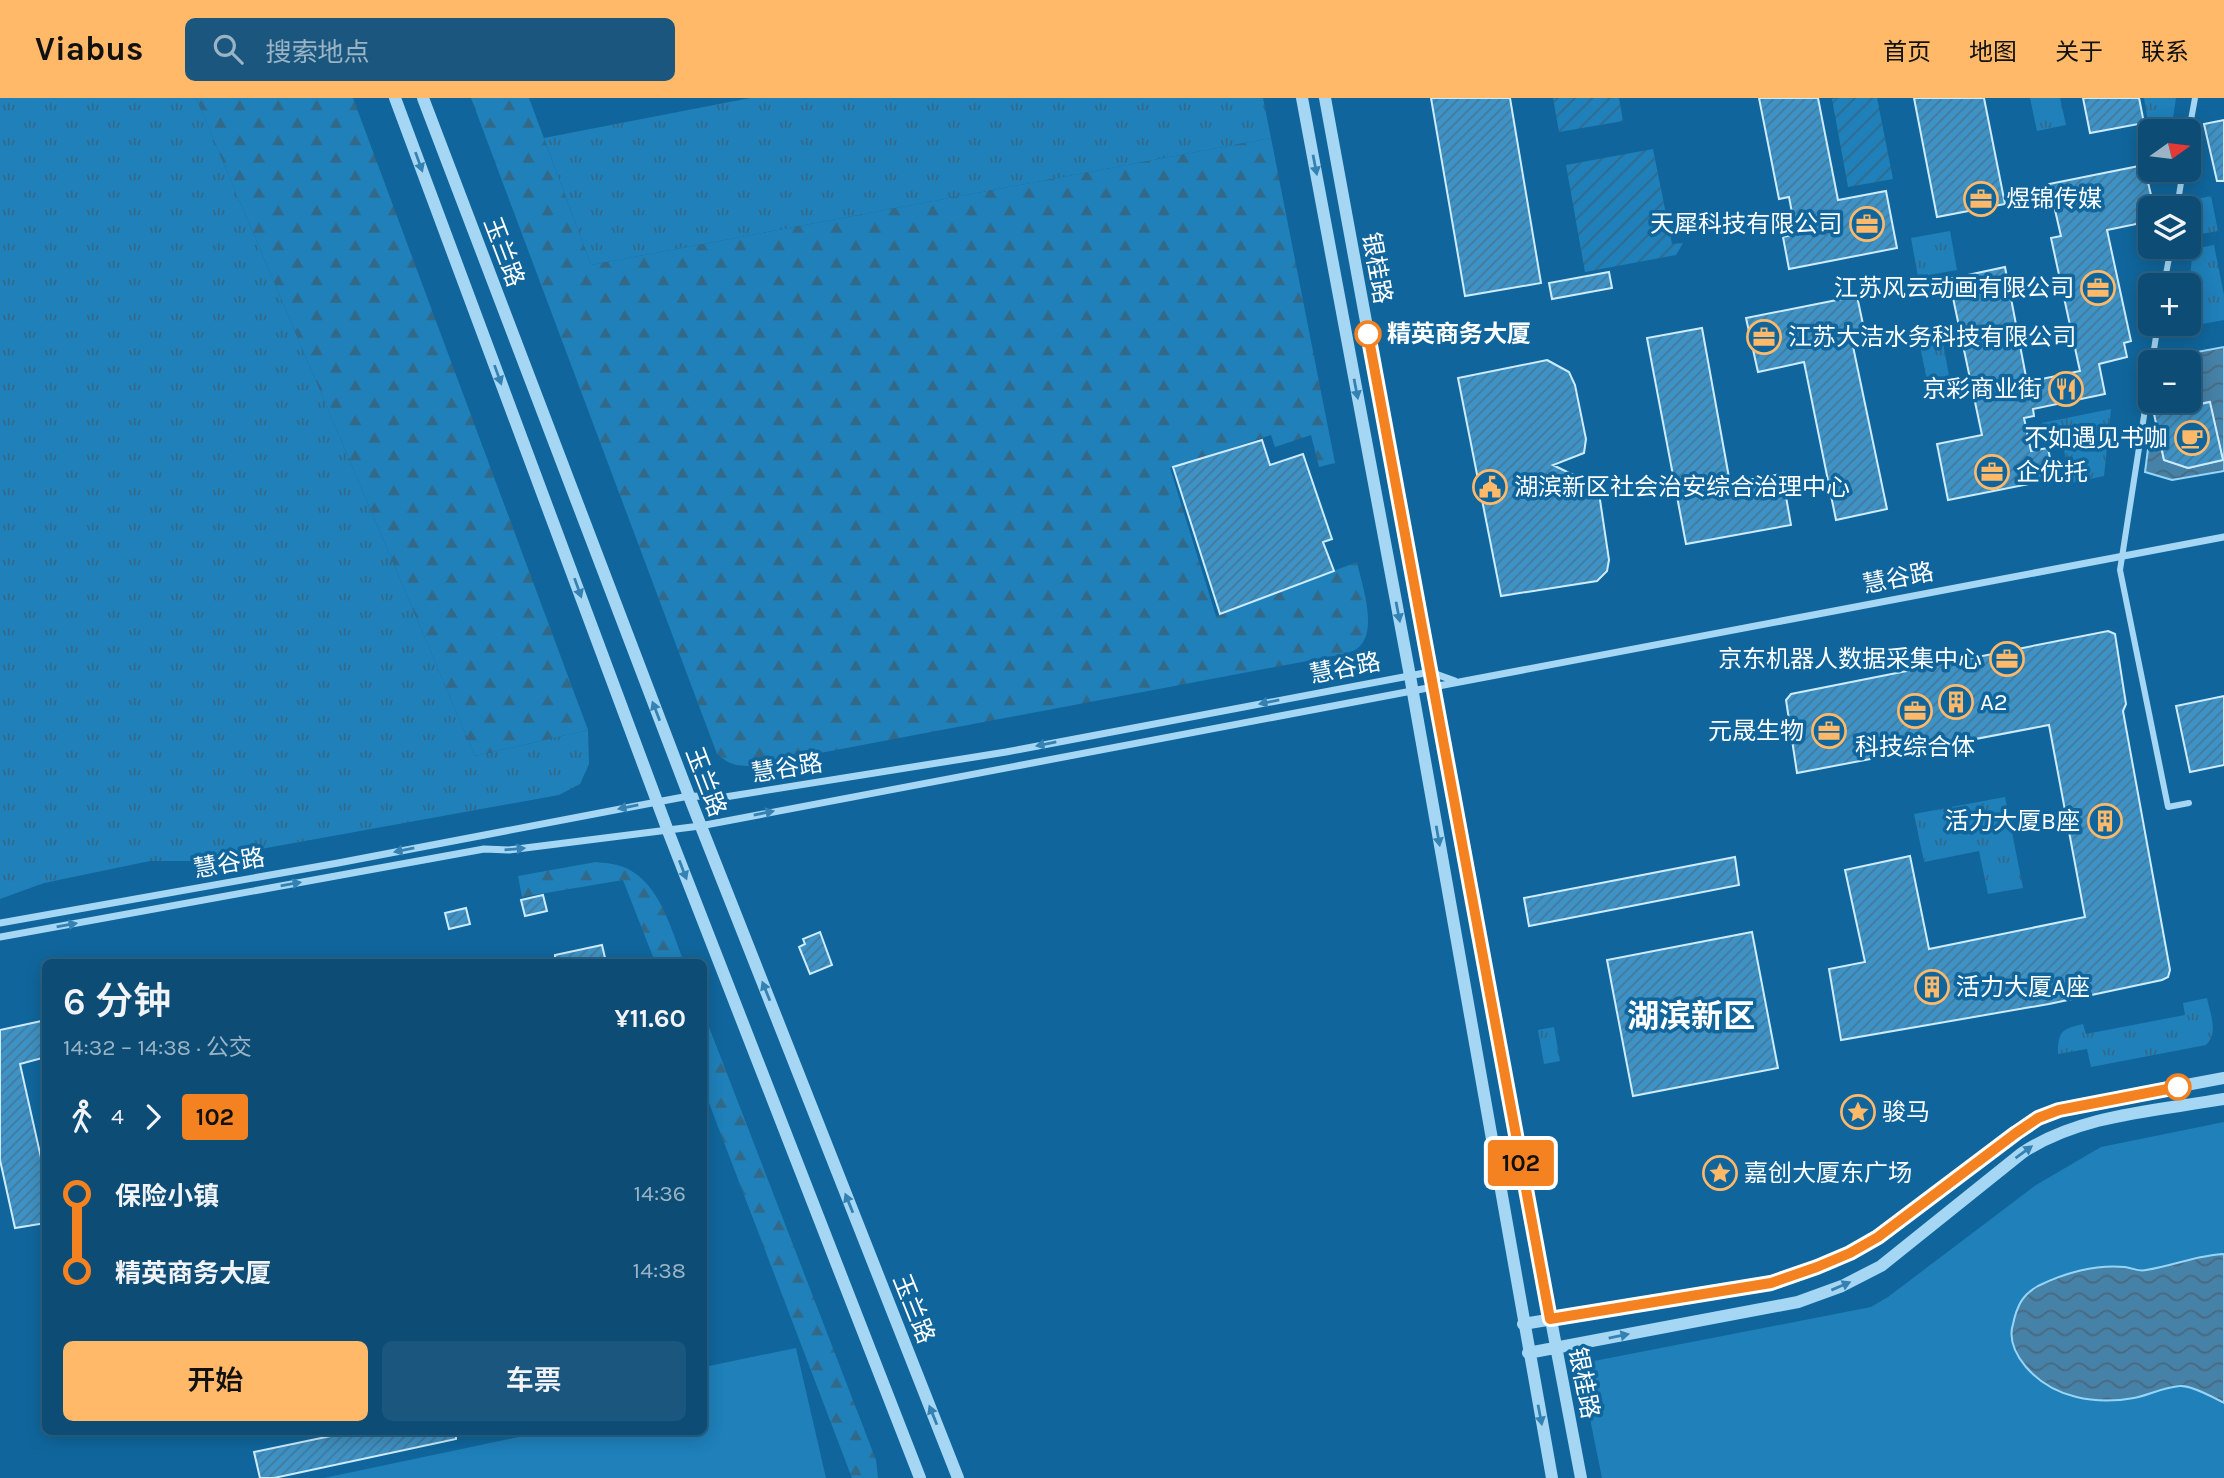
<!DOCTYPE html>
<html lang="zh">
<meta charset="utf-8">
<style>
body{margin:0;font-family:Karla,"Noto Sans SC",sans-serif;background:#1a567d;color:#f1f3f6;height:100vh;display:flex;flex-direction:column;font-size:26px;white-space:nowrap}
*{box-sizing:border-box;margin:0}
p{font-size:23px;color:#9ab4c5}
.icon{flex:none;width:38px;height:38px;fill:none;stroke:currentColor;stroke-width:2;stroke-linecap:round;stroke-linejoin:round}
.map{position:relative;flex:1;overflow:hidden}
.panel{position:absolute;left:42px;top:861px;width:665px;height:476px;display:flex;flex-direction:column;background:#0c4c75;border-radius:10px;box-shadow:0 4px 18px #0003,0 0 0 2px #2c6387}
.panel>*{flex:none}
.badge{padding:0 14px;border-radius:5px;font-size:24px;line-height:46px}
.needle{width:46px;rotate:76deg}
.fabs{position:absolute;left:2138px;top:21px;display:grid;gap:14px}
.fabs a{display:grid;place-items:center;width:63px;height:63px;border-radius:10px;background:#0c4c75;box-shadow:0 4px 18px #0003,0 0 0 2px #2c6387;font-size:35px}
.map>.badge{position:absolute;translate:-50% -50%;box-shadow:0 0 0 4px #fff}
.legs{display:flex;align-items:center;gap:10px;height:77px;padding:0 21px;font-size:23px}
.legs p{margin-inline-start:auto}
.head{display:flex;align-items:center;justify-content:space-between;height:119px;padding:0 21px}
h1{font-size:38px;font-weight:600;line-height:52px}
.button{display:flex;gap:14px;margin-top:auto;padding:14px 21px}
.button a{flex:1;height:80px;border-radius:10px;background:#ffb969;color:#111;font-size:28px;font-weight:600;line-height:80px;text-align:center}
.button a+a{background:#1a567d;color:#f1f3f6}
ul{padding:0 21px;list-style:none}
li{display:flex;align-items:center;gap:24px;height:77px;font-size:26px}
li i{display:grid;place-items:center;width:10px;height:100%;margin:0 9px;background:currentColor}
li i::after{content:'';width:18px;height:18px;margin:-9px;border:5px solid;border-radius:50%;background:#0c4c75}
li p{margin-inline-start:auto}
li:first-child i{background:linear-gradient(#0000 50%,currentColor 0)}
li:last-child i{background:linear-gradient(currentColor 50%,#0000 0)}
header{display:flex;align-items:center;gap:42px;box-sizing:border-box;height:98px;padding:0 35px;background:#ffb969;color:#111}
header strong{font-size:33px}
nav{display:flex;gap:38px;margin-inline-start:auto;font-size:24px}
.search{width:490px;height:63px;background:#1a567d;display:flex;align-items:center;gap:18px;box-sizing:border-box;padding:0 24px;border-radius:10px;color:#9ab4c5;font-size:26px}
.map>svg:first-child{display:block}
</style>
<header>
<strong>Viabus</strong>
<div class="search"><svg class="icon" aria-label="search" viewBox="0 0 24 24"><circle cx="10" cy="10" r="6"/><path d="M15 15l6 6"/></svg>搜索地点</div>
<nav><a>首页</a><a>地图</a><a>关于</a><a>联系</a></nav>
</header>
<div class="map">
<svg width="2224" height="1380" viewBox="0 0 2224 1380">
<defs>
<pattern id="grass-tufts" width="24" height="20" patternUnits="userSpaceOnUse" patternTransform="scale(1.75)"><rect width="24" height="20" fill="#1f80ba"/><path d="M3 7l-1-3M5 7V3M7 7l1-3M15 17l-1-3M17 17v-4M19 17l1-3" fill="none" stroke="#336988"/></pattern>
<pattern id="forest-firs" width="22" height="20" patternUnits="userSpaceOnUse" patternTransform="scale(1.75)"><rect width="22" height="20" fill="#1f80ba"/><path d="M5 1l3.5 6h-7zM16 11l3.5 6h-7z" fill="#336988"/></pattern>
<pattern id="garden-furrows" width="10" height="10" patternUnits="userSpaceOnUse" patternTransform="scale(1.75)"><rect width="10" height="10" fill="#1f80ba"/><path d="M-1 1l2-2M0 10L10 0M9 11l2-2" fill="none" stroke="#336988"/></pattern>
<pattern id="water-waves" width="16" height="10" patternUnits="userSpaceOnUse" patternTransform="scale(1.75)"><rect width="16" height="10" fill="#4681a7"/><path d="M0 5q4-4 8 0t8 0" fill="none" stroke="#49697e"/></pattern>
<pattern id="building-hatch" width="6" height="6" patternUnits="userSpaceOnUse" patternTransform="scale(1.75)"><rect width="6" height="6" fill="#3e92c5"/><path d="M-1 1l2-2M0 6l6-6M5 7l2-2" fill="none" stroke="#437a9b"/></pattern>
</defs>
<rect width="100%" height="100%" fill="#10669c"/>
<!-- grass -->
<path fill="url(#grass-tufts)" d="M 0,0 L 196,0 L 475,658 L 588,632 L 589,666 L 580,686 L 559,697 L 194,763 L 150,763 L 44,785 L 0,801 Z
M 750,0 L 1263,0 L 1271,40 L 591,167 L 544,40 Z
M 2030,0 L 2060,0 L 2066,27 L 2037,33 Z
M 2144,0 L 2176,0 L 2172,26 L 2149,30 Z
M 2211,98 L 2218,133 L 2190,138 L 2192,102 Z
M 1950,133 L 1957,172 L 1918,179 L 1911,140 Z
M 2214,147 L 2224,197 L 2224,222 L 2185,229 L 2185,226 L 2189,226 L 2189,188 L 2193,151 Z
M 1943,244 L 1950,284 L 1928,288 L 1920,248 Z
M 2111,311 L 2104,378 L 2071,385 L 2062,343 L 2047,346 L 2042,325 Z
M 2005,699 L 2023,790 L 1988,796 L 1979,753 L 1924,764 L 1914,716 Z
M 2207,900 C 2210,916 2219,934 2206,947 L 2091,969 L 2087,951 L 2058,956 C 2058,933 2062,931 2083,926 L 2086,936 L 2185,917 L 2183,905 Z
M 1554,929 L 1560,963 L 1544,966 L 1538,932 Z"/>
<!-- forest -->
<path fill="url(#forest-firs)" d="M 196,0 L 353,0 L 588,632 L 475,658 Z
M 471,0 L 529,0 L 591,167 L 1271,40 L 1335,365 L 1319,369 L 1311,337 L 1275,349 L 1271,337 L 1170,370 L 1216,518 L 1357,464 C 1362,488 1378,531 1359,549 C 1355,553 1349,554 1344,556 L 751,668 C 736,668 728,666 717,656 Z
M 596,764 C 606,765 618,766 628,771 C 661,788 671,832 684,864 L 655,864 L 623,782 L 522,799 L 518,778 Z
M 704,916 L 876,1362 L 878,1380 L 852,1380 L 704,992 Z"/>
<!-- park -->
<path fill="#1f80ba" d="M 2224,1024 L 2224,1380 L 1602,1380 L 1583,1286 L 1587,1270 L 1594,1263 L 1871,1209 L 1888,1199 L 2036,1087 L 2101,1049 Z
M 796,1250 L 826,1380 L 324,1380 L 542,1334 L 704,1334 L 704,1269 Z"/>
<!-- garden -->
<path fill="url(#garden-furrows)" d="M 1553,0 L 1619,0 L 1623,23 L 1559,34 Z
M 1837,0 L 1877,0 L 1893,81 L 1848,89 L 1832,1 Z
M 1653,51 L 1672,146 L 1683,145 L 1676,157 L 1585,174 L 1566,67 Z"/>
<!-- water -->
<path fill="url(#water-waves)" stroke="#96d5f8" stroke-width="2" d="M 2224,249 L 2224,373 L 2172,382 L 2145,374 L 2148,351 L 2161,347 L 2164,362 L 2188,370 L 2223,362 L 2209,304 L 2154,316 L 2151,303 L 2189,303 L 2189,264 L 2186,264 L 2186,256 Z
M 2224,1156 L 2224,1305 C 2215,1300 2190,1287 2180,1288 C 2164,1289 2149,1297 2134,1300 C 2095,1307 2053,1300 2026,1269 C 2016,1257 2008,1242 2013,1226 C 2017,1208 2022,1197 2038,1188 C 2064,1175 2096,1166 2125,1169 C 2133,1170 2139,1174 2146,1172 C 2173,1168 2197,1157 2224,1156 Z"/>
<!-- building -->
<path fill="url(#building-hatch)" stroke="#cdecfe" stroke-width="2" d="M 1431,0 L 1510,0 L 1541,185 L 1465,198 Z
M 1759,0 L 1818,0 L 1838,102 L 1886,93 L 1897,150 L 1789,171 L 1783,139 L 1796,136 L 1789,99 L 1779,101 Z
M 1914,0 L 1984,0 L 2005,106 L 1937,119 Z
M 2083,0 L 2139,0 L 2144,25 L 2090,35 Z
M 2224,22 L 2224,83 L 2217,83 L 2204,26 Z
M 2144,67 L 2154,110 L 2151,110 L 2151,123 L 2107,132 L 2131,243 L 2124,245 L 2127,259 L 2099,266 L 2105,296 L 2033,311 L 2034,318 L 2024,320 L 2031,353 L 2048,350 L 2054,381 L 1948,402 L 1937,346 L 1982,337 L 1949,181 L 2005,169 L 2027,284 L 2080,273 L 2051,140 L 2061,138 L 2049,86 Z
M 1609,174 L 1612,190 L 1552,201 L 1549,185 Z
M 1857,198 L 1864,231 L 1850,234 L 1887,411 L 1836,422 L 1804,264 L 1758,274 L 1746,220 Z
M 1702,230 L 1730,385 L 1782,376 L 1791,427 L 1686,446 L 1647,240 Z
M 1547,262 L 1569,274 L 1575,287 L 1586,341 L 1584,355 L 1553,367 L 1594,387 L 1599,395 L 1609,462 L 1607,473 L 1597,483 L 1501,498 L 1458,280 Z
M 2210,304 L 2223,362 L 2188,370 L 2164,362 L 2154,316 Z
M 1262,342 L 1270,367 L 1303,356 L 1332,441 L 1323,444 L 1334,473 L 1220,516 L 1173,369 Z
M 2108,533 L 2115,536 L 2126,606 L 2123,613 L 2170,872 L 2168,879 L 2162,882 L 2049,906 L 1841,942 L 1829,871 L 1865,864 L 1845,772 L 1910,758 L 1929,851 L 2085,819 L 2049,627 L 1797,675 L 1786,602 L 1791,596 Z
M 2224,598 L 2224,667 L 2190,674 L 2176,608 Z
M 1735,759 L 1739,787 L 1529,828 L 1524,800 Z
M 543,797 L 547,813 L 525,818 L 521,802 Z
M 466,810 L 470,826 L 449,831 L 445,815 Z
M 820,834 L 832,867 L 810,876 L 799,849 L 805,846 L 803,841 Z
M 1752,834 L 1778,970 L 1633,998 L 1607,862 Z
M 602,847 L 606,864 L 555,864 L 555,857 Z
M 46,922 L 46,959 L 20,966 L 46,1082 L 46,1125 L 15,1130 L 0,1062 L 0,932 Z
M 350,1334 L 456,1334 L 456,1341 L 274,1380 L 260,1380 L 254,1354 Z"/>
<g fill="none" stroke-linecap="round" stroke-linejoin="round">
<!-- pedestrian -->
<path stroke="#a5d7f5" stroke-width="6" d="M 2189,33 L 2195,0
M 2177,110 L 2183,72
M 2164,187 L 2171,149
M 2152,264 L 2158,226
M 2151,273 L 2120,472 L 2168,709 L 2189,705"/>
<!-- minor -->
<path stroke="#a5d7f5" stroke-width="7" d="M 0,825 L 338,765 L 657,704 L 689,698 L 725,699 L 1006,654 L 1430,574 L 1455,583
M 0,839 L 484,751 L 509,752 L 700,728 L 2224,439"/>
<!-- tertiary -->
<path stroke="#a5d7f5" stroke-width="12" d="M 395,0 L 668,733 L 920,1380
M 423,0 L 689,698 L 958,1380
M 1302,0 L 1410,578 L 1552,1380
M 1325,0 L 1493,916 L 1581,1380
M 1523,1226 L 1771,1185 L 1817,1169 L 1850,1155 L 1878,1139 L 2038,1020 L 2059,1012 L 2096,1004 L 2224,980
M 1528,1255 L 1798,1204 L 1842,1188 L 1881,1168 L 2022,1055 C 2081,1016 2156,1013 2224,1001"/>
</g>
<!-- one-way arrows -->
<defs><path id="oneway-solid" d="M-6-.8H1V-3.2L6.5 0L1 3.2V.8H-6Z" transform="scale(1.75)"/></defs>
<g fill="#3582b2">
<use href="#oneway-solid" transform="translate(419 64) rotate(70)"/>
<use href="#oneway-solid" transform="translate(1315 67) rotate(79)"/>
<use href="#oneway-solid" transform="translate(498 277) rotate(70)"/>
<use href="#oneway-solid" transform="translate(1356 291) rotate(79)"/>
<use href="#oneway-solid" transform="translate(578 490) rotate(70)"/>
<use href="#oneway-solid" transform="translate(1398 514) rotate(79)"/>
<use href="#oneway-solid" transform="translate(1269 604) rotate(169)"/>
<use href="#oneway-solid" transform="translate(656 613) rotate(-111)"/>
<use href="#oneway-solid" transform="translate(1046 646) rotate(169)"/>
<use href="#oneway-solid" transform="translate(628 709) rotate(169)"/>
<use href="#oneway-solid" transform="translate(764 715) rotate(-11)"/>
<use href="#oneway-solid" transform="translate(1438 738) rotate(80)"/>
<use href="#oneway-solid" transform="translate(515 751) rotate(-5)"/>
<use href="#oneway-solid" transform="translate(404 752) rotate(169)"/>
<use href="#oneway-solid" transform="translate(683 772) rotate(69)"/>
<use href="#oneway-solid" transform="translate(291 786) rotate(-10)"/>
<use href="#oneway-solid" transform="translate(67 827) rotate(-10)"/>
<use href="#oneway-solid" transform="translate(766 893) rotate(-112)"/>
<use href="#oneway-solid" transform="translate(2024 1054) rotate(-36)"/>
<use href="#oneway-solid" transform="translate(849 1105) rotate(-112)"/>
<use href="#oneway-solid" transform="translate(1841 1188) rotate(-23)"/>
<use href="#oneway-solid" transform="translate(1619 1238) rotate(-11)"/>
<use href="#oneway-solid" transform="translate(933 1317) rotate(-112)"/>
<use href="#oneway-solid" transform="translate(1540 1317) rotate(79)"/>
</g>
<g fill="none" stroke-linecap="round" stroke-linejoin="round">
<!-- line-1 casing -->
<g stroke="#fff" stroke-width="16">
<path id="line-1" d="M 1368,236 L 1550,1221 L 1771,1185 L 1817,1169 L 1850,1155 L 1878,1139 L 2016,1035 L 2038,1020 L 2059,1012 L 2178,989"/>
</g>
<!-- line-1 -->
<use href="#line-1" stroke="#f58220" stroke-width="10"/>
</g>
<!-- icons -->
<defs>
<g id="office-ring" transform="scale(1.75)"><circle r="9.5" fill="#10669c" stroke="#ffb969" stroke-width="1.5"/><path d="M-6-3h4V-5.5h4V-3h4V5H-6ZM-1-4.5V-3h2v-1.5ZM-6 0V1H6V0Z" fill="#ffb969"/></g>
<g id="restaurant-ring" transform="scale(1.75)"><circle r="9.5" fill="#10669c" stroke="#ffb969" stroke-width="1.5"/><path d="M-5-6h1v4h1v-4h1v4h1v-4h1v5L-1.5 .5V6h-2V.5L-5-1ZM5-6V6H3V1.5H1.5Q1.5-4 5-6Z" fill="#ffb969"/></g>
<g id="cafe-ring" transform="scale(1.75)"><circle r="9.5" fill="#10669c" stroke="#ffb969" stroke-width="1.5"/><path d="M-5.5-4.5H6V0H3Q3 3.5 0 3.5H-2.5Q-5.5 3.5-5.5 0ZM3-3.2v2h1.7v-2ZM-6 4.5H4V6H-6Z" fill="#ffb969"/></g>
<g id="civic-ring" transform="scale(1.75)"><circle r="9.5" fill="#10669c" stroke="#ffb969" stroke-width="1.5"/><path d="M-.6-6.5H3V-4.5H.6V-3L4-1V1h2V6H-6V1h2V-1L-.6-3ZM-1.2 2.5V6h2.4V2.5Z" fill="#ffb969"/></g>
<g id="building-ring" transform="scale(1.75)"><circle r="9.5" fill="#10669c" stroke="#ffb969" stroke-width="1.5"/><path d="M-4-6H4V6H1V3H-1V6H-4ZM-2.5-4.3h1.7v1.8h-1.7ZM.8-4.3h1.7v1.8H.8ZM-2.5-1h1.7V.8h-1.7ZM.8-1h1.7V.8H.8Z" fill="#ffb969"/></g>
<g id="sight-ring" transform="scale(1.75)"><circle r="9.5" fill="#10669c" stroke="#ffb969" stroke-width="1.5"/><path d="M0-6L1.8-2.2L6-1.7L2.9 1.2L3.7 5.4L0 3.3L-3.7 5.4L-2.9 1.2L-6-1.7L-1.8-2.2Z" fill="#ffb969"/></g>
</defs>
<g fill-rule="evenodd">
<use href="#office-ring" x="1981" y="101"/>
<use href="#office-ring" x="1867" y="126"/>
<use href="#office-ring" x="2098" y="190"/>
<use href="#office-ring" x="1764" y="239"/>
<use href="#restaurant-ring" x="2066" y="291"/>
<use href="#cafe-ring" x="2192" y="340"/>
<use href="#office-ring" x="1992" y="374"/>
<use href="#civic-ring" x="1490" y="389"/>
<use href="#office-ring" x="2007" y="561"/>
<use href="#building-ring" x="1956" y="604"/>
<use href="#office-ring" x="1915" y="613"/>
<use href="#office-ring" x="1829" y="633"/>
<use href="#building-ring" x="2105" y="723"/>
<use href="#building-ring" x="1932" y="889"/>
<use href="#sight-ring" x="1858" y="1014"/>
<use href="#sight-ring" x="1720" y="1075"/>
</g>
<!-- markers -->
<g fill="#fff" stroke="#f58220" stroke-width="3.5">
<circle cx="1368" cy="236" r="12"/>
<circle cx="2178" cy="989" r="12"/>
</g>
<g text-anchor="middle" stroke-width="7" stroke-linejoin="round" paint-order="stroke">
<!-- poi labels -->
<g font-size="24" fill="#fff" stroke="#10669c" text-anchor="start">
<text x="2006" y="109">煜锦传媒</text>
<text x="1842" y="134" text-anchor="end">天犀科技有限公司</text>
<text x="2074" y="198" text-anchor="end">江苏风云动画有限公司</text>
<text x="1788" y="247">江苏大洁水务科技有限公司</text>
<text x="2042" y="299" text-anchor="end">京彩商业街</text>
<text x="2168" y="348" text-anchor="end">不如遇见书咖</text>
<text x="2016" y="382">企优托</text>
<text x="1514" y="397">湖滨新区社会治安综合治理中心</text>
<text x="1982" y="569" text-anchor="end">京东机器人数据采集中心</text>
<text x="1980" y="612">A2</text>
<text x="1804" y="641" text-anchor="end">元晟生物</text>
<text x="1915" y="657" text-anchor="middle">科技综合体</text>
<text x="2080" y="731" text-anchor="end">活力大厦B座</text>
<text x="1956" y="897">活力大厦A座</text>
<text x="1882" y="1022">骏马</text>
<text x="1744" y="1083">嘉创大厦东广场</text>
</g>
<!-- street labels -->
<g font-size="24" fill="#fff" stroke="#10669c">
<text transform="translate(504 154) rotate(69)" y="8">玉兰路</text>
<text transform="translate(1377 170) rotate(80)" y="8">银桂路</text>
<text transform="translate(1898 480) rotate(-11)" y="8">慧谷路</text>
<text transform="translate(1345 570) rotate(-11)" y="8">慧谷路</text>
<text transform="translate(787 670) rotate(-9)" y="8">慧谷路</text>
<text transform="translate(706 684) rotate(69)" y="8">玉兰路</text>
<text transform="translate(229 765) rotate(-10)" y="8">慧谷路</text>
<text transform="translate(914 1211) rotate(68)" y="8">玉兰路</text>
<text transform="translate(1584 1285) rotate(79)" y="8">银桂路</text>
</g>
<!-- stop labels -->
<g font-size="24" font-weight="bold" fill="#fff" stroke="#10669c" text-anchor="start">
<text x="1387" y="244">精英商务大厦</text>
</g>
<!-- district labels -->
<g font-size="32" font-weight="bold" fill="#fff" stroke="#10669c">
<text x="1691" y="929">湖滨新区</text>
</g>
</g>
</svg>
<div class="fabs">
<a><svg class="needle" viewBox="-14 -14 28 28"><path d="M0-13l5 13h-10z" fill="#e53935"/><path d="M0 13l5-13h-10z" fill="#9ab4c5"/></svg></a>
<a><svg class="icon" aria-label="layers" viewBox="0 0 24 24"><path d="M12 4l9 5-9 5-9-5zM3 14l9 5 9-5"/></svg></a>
<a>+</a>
<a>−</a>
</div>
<b class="badge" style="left:1521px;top:1065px;background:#f58220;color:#111">102</b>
<section class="panel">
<div class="head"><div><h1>6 分钟</h1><p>14:32 – 14:38 · 公交</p></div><b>¥11.60</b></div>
<div class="legs"><svg class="icon" aria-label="walk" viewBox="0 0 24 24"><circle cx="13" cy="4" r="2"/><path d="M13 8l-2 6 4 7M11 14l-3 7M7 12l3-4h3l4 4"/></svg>4<svg class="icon" aria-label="forward" viewBox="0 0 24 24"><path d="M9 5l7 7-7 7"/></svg><b class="badge" style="background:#f58220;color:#111">102</b></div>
<ul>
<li><i style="color:#f58220"></i><b>保险小镇</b><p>14:36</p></li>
<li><i style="color:#f58220"></i><b>精英商务大厦</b><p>14:38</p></li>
</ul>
<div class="button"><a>开始</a><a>车票</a></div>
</section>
</div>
